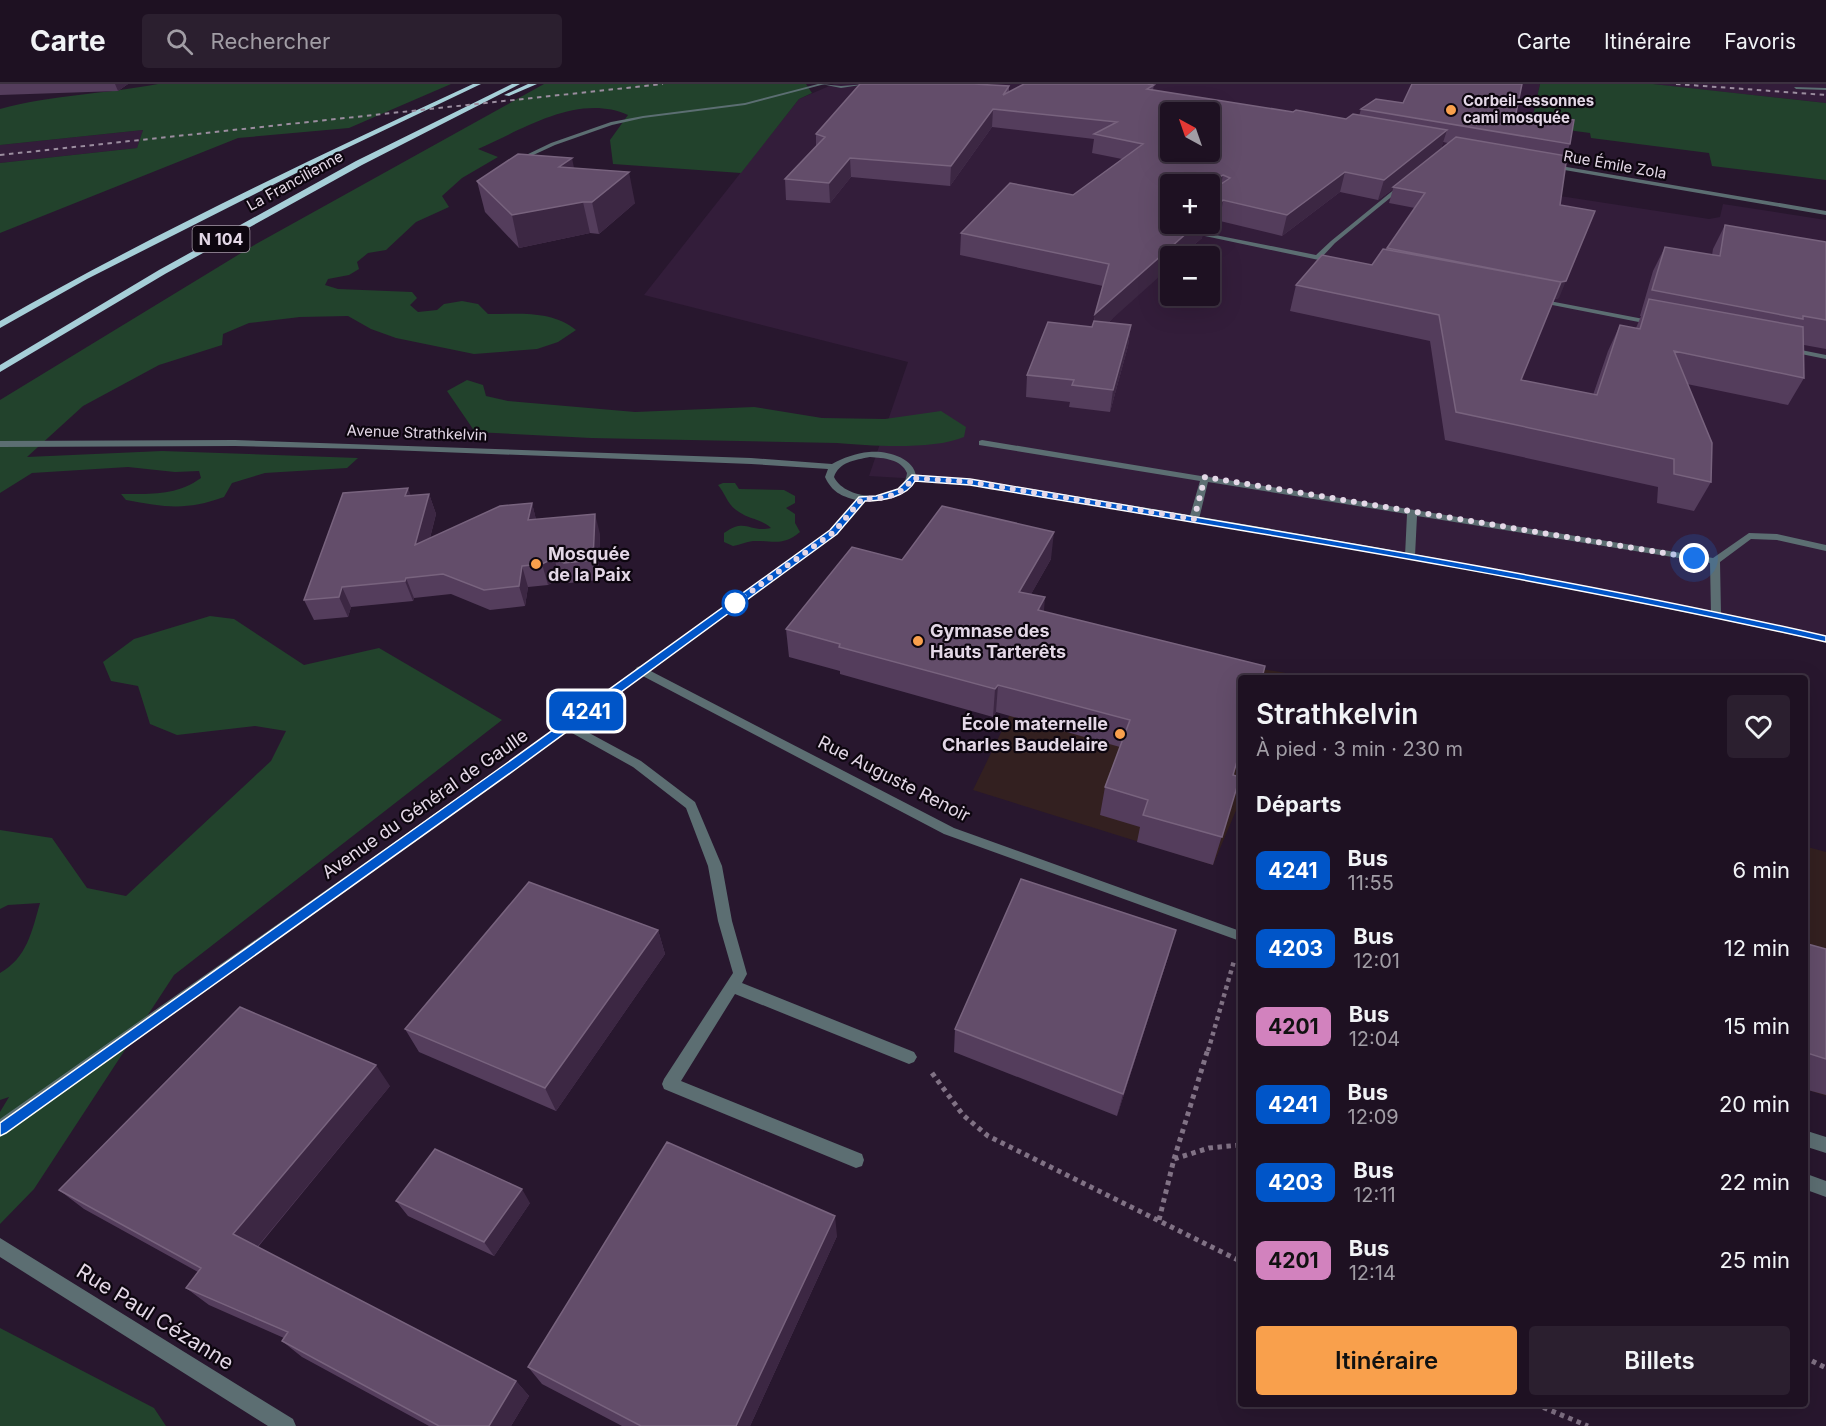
<!DOCTYPE html>
<html lang="fr">
<meta charset="utf-8">
<style>
body{margin:0;font-family:Inter,sans-serif;background:#2b1f2f;color:#f1f3f6;height:100vh;display:flex;flex-direction:column;font-size:22px;white-space:nowrap}
*{box-sizing:border-box;margin:0}
p{font-size:20px;color:#a19da5}
.icon{flex:none;width:33px;height:33px;fill:none;stroke:currentColor;stroke-width:2;stroke-linecap:round;stroke-linejoin:round}
.map{position:relative;flex:1;overflow:hidden}
.details{position:absolute;left:1238px;top:591px;width:570px;height:732px;display:flex;flex-direction:column;background:#1e1122;border-radius:6px;box-shadow:0 6px 24px #0002,0 0 0 2px #3c3140}
.details>*{flex:none}
.badge{padding:0 12px;border-radius:9px;font-size:21px;line-height:39px}
.needle{width:39px;rotate:320deg}
.fabs{position:absolute;left:1160px;top:18px;display:grid;gap:12px}
.fabs a{display:grid;place-items:center;width:60px;height:60px;border-radius:6px;background:#1e1122;box-shadow:0 6px 24px #0002,0 0 0 2px #3c3140;font-size:30px}
.you{position:absolute;width:30px;height:30px;margin:-15px;border:4px solid #fff;border-radius:50%;background:#1a73e8;box-shadow:0 0 0 9px #1a73e833}
.map>.badge{position:absolute;translate:-50% -50%;box-shadow:0 0 0 3px #fff}
h2{padding:0 18px;font-size:22px;line-height:54px}
.round{display:grid;place-items:center;flex:none;width:63px;height:63px;border-radius:6px;background:#2b1f2f}
.summary{display:flex;align-items:center;justify-content:space-between;height:102px;padding:0 18px}
h1{font-size:28px;font-weight:600;line-height:45px}
.action{display:flex;gap:12px;margin-top:auto;padding:12px 18px}
.action a{flex:1;height:69px;border-radius:6px;background:#f9a04c;color:#111;font-size:24px;font-weight:600;line-height:69px;text-align:center}
.action a+a{background:#2b1f2f;color:#f1f3f6}
ul{padding:0;list-style:none}
li{display:flex;align-items:center;gap:18px;height:78px;padding:0 18px}
li div{flex:1}
li b{display:block;font-size:22px}
li em{font-style:normal}
li .badge{min-width:66px;font-weight:700;text-align:center}
header{display:flex;align-items:center;gap:36px;box-sizing:border-box;height:84px;padding:0 30px;background:#1e1122;border-bottom:2px solid #3c3140}
header strong{font-size:28px}
nav{display:flex;gap:33px;margin-inline-start:auto;font-size:21px}
.search{width:420px;height:54px;background:#2b1f2f;display:flex;align-items:center;gap:15px;box-sizing:border-box;padding:0 21px;border-radius:6px;color:#a19da5;font-size:22px}
.map>svg:first-child{display:block}
</style>
<header>
<strong>Carte</strong>
<div class="search"><svg class="icon" aria-label="search" viewBox="0 0 24 24"><circle cx="10" cy="10" r="6"/><path d="M15 15l6 6"/></svg>Rechercher</div>
<nav><a>Carte</a><a>Itinéraire</a><a>Favoris</a></nav>
</header>
<div class="map">
<svg width="1826" height="1342" viewBox="0 0 1826 1342">
<rect width="100%" height="100%" fill="#28172e"/>
<!-- built -->
<path fill="#331d3a" fill-rule="evenodd" d="M 834,0 L 1540,0 L 1532,36 L 1560,112 L 1709,135 L 1720,133 L 1723,120 L 1826,136 L 1826,555 L 1410,472 L 970,398 L 869,392 L 908,278 L 644,211 L 799,15 ZM 1170,28 L 1209,28 L 1209,68 L 1170,68 ZM 1170,100 L 1209,100 L 1209,140 L 1170,140 ZM 1170,172 L 1209,172 L 1209,212 L 1170,212 Z
M 1653,0 L 1826,0 L 1826,19 L 1669,2 Z
M 143,46 L 137,64 L 0,79 L 0,61 Z"/>
<!-- education -->
<path fill="#332020" d="M 1050,548 L 1314,594 L 1240,594 L 1240,717 L 1213,781 L 973,706 Z
M 1804,762 L 1826,768 L 1826,1012 L 1805,1005 Z"/>
<!-- green -->
<path fill="#22422c" d="M 158,0 L 451,0 L 349,44 L 238,54 L 0,149 L 0,79 L 137,64 L 143,46 L 0,61 L 0,25 C 51,11 106,10 158,0 Z
M 544,0 L 806,0 L 812,9 L 799,15 L 741,89 L 613,80 L 610,56 L 628,31 C 578,9 524,45 478,65 L 498,73 L 462,94 L 442,112 L 449,123 L 416,138 L 386,166 L 368,169 L 357,178 L 359,185 L 349,191 L 328,195 L 325,201 L 338,205 L 412,208 L 417,214 L 410,221 L 418,228 L 437,226 L 444,220 L 462,217 L 478,220 L 488,230 C 519,230 552,226 576,246 L 558,258 L 537,265 L 474,270 L 396,254 L 371,245 L 348,232 L 300,233 L 249,239 L 223,250 L 222,261 L 159,281 L 83,322 L 27,373 L 162,367 L 358,374 L 347,384 L 265,389 L 232,399 L 224,413 C 186,427 164,423 126,416 L 121,410 C 150,410 176,412 201,394 L 199,387 L 175,388 L 128,383 L 32,389 L 0,409 L 0,316 L 256,160 Z
M 1540,0 L 1653,0 L 1826,19 L 1826,96 L 1712,82 L 1709,69 L 1591,54 L 1590,49 L 1507,38 L 1532,36 Z
M 467,296 L 483,301 L 486,312 L 508,317 L 635,328 L 754,323 L 822,334 L 885,335 L 941,327 L 966,343 L 964,353 C 934,366 871,362 837,359 L 591,354 L 475,348 L 447,307 Z
M 723,399 L 735,399 L 739,405 L 784,406 L 795,412 L 795,419 L 786,424 L 795,430 L 795,439 L 800,448 C 782,463 772,456 753,457 C 746,458 739,461 733,462 L 724,458 L 724,449 C 746,433 749,449 771,444 C 761,435 749,435 739,428 C 727,421 726,410 718,401 Z
M 210,532 L 234,535 L 304,581 L 379,564 L 502,636 L 174,891 L 34,1105 L 0,1140 L 0,1028 L 9,1013 L 0,1016 L 0,889 C 27,874 32,847 40,819 L 8,821 L 0,825 L 0,746 L 52,754 L 87,804 L 126,812 L 271,677 L 286,647 L 255,642 L 177,651 L 150,640 L 138,602 L 111,597 L 103,578 L 134,555 Z
M 0,1244 L 154,1324 L 166,1342 L 0,1342 Z"/>
<g fill="none" stroke-linecap="round" stroke-linejoin="round">
<!-- path-far1 -->
<path stroke="#817285" stroke-width="4.5" stroke-dasharray="4 4" stroke-linecap="butt" d="M 1208,967 L 1234,877"/>
<!-- path -->
<path stroke="#817285" stroke-width="5" stroke-dasharray="4.5 4.5" stroke-linecap="butt" d="M 932,989 L 963,1031 L 988,1052 L 1240,1177
M 1174,1075 L 1208,965
M 1159,1136 L 1174,1075 L 1209,1064 L 1240,1061
M 1804,1273 L 1826,1284
M 1535,1320 L 1588,1342"/>
<!-- service -->
<path fill="#5c6e72" fill-rule="evenodd" d="M 818,0 L 825,0 L 745,21 L 643,34 L 612,41 L 555,61 L 529,73 L 524,72 L 551,59 L 611,38 L 643,32 L 745,19 Z
M 1794,3 L 1826,4 L 1826,6 L 1796,5 Z
M 982,356 L 1201,392 L 1205,390 L 1209,393 L 1713,474 L 1749,449 L 1777,450 L 1826,461 L 1826,467 L 1777,456 L 1751,455 L 1720,478 L 1721,530 L 1716,533 L 1711,530 L 1710,479 L 1417,432 L 1415,472 L 1410,475 L 1405,472 L 1407,430 L 1208,398 L 1199,435 L 1194,438 L 1189,435 L 1200,397 L 979,361 L 979,357 Z
M 567,637 L 641,677 L 695,718 L 722,782 L 732,837 L 747,890 L 742,899 L 914,968 L 917,973 L 914,978 L 909,980 L 735,910 L 681,997 L 862,1070 L 864,1076 L 862,1082 L 856,1084 L 664,1005 L 662,1000 L 664,995 L 733,889 L 718,837 L 708,782 L 686,724 L 633,683 L 563,644 L 561,641 Z
M 1804,1046 L 1826,1053 L 1826,1069 L 1804,1062 Z"/>
<!-- pedestrian -->
<path fill="#5c6e72" fill-rule="evenodd" d="M 1804,1089 L 1826,1097 L 1826,1113 L 1804,1105 Z"/>
<!-- minor -->
<path fill="#5c6e72" fill-rule="evenodd" d="M 1401,100 L 1406,101 L 1335,159 L 1322,173 L 1335,176 L 1335,178 L 1333,179 L 1186,148 L 1179,140 L 1185,140 L 1190,146 L 1316,171 L 1331,157 Z
M 1539,215 L 1654,237 L 1658,239 L 1654,241 L 1537,218 L 1537,216 Z
M 1786,263 L 1826,271 L 1826,275 L 1786,267 Z
M 641,582 L 954,744 L 1240,847 L 1240,857 L 944,750 L 637,589 L 635,586 L 637,583 Z
M 0,1154 L 293,1335 L 296,1342 L 268,1342 L 0,1173 Z"/>
<!-- tertiary -->
<path fill="#5c6e72" fill-rule="evenodd" d="M 821,0 L 841,2 L 867,0 L 841,4 Z
M 1549,80 L 1826,127 L 1826,131 L 1547,83 Z
M 235,356 L 751,374 L 832,380 C 843,374 856,369 869,368 C 885,366 914,373 916,392 L 970,395 C 1257,441 1542,490 1826,552 L 1826,558 C 1542,496 1257,447 970,401 L 915,397 C 905,414 884,417 865,417 L 836,450 L 515,685 L 0,1052 L 0,1035 L 507,679 L 830,446 L 856,416 C 841,412 832,408 825,393 L 828,385 L 751,380 L 364,365 L 235,362 L 0,363 L 0,357 ZM 870,373 C 884,374 901,375 907,389 C 904,420 846,418 834,393 C 839,378 855,376 870,373 Z"/>
<!-- trunk -->
<path fill="#a6cfd8" fill-rule="evenodd" d="M 473,0 L 481,0 L 328,73 L 87,195 L 0,244 L 0,237 C 153,150 313,74 473,0 Z
M 512,0 L 520,0 L 362,81 L 165,190 L 0,288 L 0,281 L 159,186 L 356,77 Z
M 528,0 L 537,0 L 509,12 L 504,11 Z"/>
<!-- rail -->
<path stroke="#9b8d9f" stroke-width="2" stroke-dasharray="4.5 4.5" stroke-linecap="butt" d="M 1676,0 L 1826,11
M 0,71 L 663,0"/>
</g>
<!-- wall -->
<path fill="#543d5c" fill-rule="evenodd" d="M 0,0 L 128,0 L 118,7 L 0,11 Z
M 1154,1 L 1153,6 L 1293,28 L 1346,35 L 1359,32 L 1361,25 L 1403,19 L 1516,29 L 1570,60 L 1566,71 L 1560,121 L 1559,214 L 1554,215 L 1521,296 L 1593,311 L 1608,267 L 1620,241 L 1636,244 L 1641,232 L 1640,232 L 1653,187 L 1665,163 L 1712,171 L 1713,165 L 1725,141 L 1826,158 L 1826,265 L 1804,261 L 1804,294 L 1788,321 L 1687,300 L 1711,398 L 1694,427 L 1657,419 L 1658,403 L 1445,356 L 1430,257 L 1290,227 L 1296,201 L 1372,181 L 1386,166 L 1415,124 L 1389,119 L 1393,105 L 1378,116 L 1340,108 L 1282,152 L 1220,137 L 1209,147 L 1203,146 L 1202,154 L 1181,172 L 1170,172 L 1109,238 L 1131,241 L 1128,262 L 1110,328 L 1069,323 L 1070,318 L 1026,313 L 1027,291 L 1092,243 L 1103,202 L 960,171 L 961,149 L 1073,111 L 1122,75 L 1092,69 L 1094,55 L 992,43 L 950,102 L 851,93 L 830,119 L 786,116 L 785,95 L 816,62 L 816,50 L 1009,2 L 1009,8 ZM 1443,58 L 1448,59 L 1441,65 ZM 1170,100 L 1209,100 L 1209,140 L 1170,140 Z
M 574,84 L 635,119 L 599,150 L 590,149 L 519,164 L 485,128 L 477,97 Z
M 429,410 L 436,430 L 430,454 L 532,419 L 536,436 L 600,450 L 598,496 L 569,499 L 560,494 L 548,501 L 528,503 L 525,522 L 490,526 L 451,510 L 414,514 L 413,517 L 351,523 L 348,533 L 314,536 L 304,516 L 411,412 Z
M 1051,475 L 1031,510 L 1044,528 L 1233,691 L 1240,693 L 1213,781 L 1137,758 L 1140,743 L 1100,731 L 1105,703 L 1120,663 L 996,628 L 993,633 L 840,590 L 840,587 L 789,573 L 786,545 L 902,476 Z
M 658,846 L 665,870 L 556,1027 L 419,968 L 405,945 Z
M 1804,859 L 1826,865 L 1826,1011 L 1804,1005 Z
M 1169,870 L 1117,1032 L 954,968 L 955,945 Z
M 390,1002 L 258,1163 L 516,1297 L 529,1312 L 511,1342 L 429,1342 L 302,1273 L 282,1257 L 284,1254 L 209,1221 L 186,1204 L 198,1188 L 84,1125 L 59,1106 Z
M 396,1117 L 530,1119 L 494,1172 L 408,1132 Z
M 837,1152 L 750,1342 L 622,1342 L 542,1300 L 528,1283 Z"/>
<!-- shaded-wall -->
<path fill="#3c2743" d="M 115,0 L 128,0 L 118,7 Z
M 993,25 L 992,43 L 950,102 L 951,82 Z
M 1447,46 L 1441,65 L 1393,103 L 1393,105 L 1378,116 L 1384,96 Z
M 572,74 L 578,104 L 559,83 Z
M 850,74 L 851,93 L 830,119 L 829,99 Z
M 629,88 L 635,119 L 599,150 L 592,118 Z
M 1345,88 L 1340,108 L 1282,152 L 1287,131 Z
M 1223,91 L 1219,111 L 1209,116 L 1212,97 Z
M 1223,116 L 1220,137 L 1209,147 L 1213,126 Z
M 583,118 L 590,149 L 519,164 L 512,131 Z
M 1197,140 L 1204,140 L 1202,154 L 1181,172 L 1170,172 L 1170,183 L 1092,253 L 1095,230 Z
M 1566,197 L 1559,214 L 1554,215 L 1561,198 Z
M 1131,241 L 1128,262 L 1110,328 L 1113,306 Z
M 408,404 L 415,423 L 405,412 Z
M 429,410 L 436,430 L 423,481 L 415,461 Z
M 532,419 L 537,439 L 528,436 Z
M 595,430 L 600,450 L 598,496 L 593,476 Z
M 1054,448 L 1051,475 L 1017,535 L 1019,508 Z
M 554,474 L 560,494 L 548,501 L 542,480 Z
M 522,482 L 528,503 L 525,522 L 519,502 Z
M 406,494 L 414,514 L 413,517 L 405,497 Z
M 342,503 L 351,523 L 348,533 L 339,513 Z
M 1045,513 L 1043,540 L 1038,526 Z
M 998,601 L 996,628 L 993,633 L 995,605 Z
M 658,846 L 665,870 L 556,1027 L 545,1004 Z
M 1176,846 L 1169,870 L 1117,1032 L 1123,1010 Z
M 376,981 L 390,1002 L 253,1168 L 233,1150 Z
M 522,1105 L 530,1119 L 494,1172 L 484,1158 Z
M 835,1132 L 837,1152 L 750,1342 L 736,1342 Z
M 516,1297 L 529,1312 L 511,1342 L 489,1342 Z"/>
<!-- building -->
<path fill="#634d6a" stroke="#78637e" stroke-width="1.5" fill-rule="evenodd" d="M 860,0 L 974,0 L 1009,2 L 1003,11 L 1024,0 L 1147,0 L 1154,1 L 1147,5 L 1293,28 L 1296,26 L 1346,35 L 1353,30 L 1447,46 L 1384,96 L 1345,88 L 1287,131 L 1223,116 L 1213,126 L 1209,125 L 1209,100 L 1170,100 L 1170,140 L 1197,140 L 1095,230 L 1109,180 L 961,149 L 1010,99 L 1073,111 L 1143,60 L 1094,50 L 1117,38 L 993,25 L 951,82 L 850,74 L 829,99 L 785,95 L 825,53 L 816,50 ZM 1170,28 L 1209,28 L 1209,68 L 1170,68 ZM 1223,91 L 1230,94 L 1212,106 L 1212,97 Z
M 1412,0 L 1522,0 L 1516,29 L 1574,36 L 1570,60 L 1361,25 L 1376,15 L 1403,19 Z
M 1456,53 L 1567,72 L 1560,121 L 1595,127 L 1566,197 L 1561,198 L 1387,164 L 1425,109 L 1393,103 Z
M 518,70 L 572,74 L 559,83 L 629,88 L 592,118 L 583,118 L 512,131 L 477,97 Z
M 1725,141 L 1826,158 L 1826,236 L 1803,232 L 1803,235 L 1652,206 L 1665,163 L 1720,172 Z
M 1383,165 L 1561,198 L 1521,296 L 1597,311 L 1620,241 L 1640,245 L 1649,215 L 1803,243 L 1804,294 L 1674,267 L 1712,359 L 1711,398 L 1674,390 L 1674,375 L 1456,328 L 1439,231 L 1296,201 L 1322,171 L 1372,181 Z
M 1094,237 L 1131,241 L 1113,306 L 1072,301 L 1074,296 L 1027,291 L 1048,238 L 1092,243 Z
M 408,404 L 405,412 L 429,410 L 415,461 L 500,422 L 532,419 L 528,436 L 595,430 L 593,476 L 564,479 L 554,474 L 542,480 L 522,482 L 519,502 L 484,506 L 443,490 L 406,494 L 405,497 L 342,503 L 339,513 L 304,516 L 343,409 Z
M 942,422 L 1054,448 L 1019,508 L 1045,513 L 1038,526 L 1265,582 L 1262,594 L 1240,594 L 1240,667 L 1233,691 L 1240,693 L 1222,753 L 1143,731 L 1148,716 L 1105,703 L 1130,636 L 998,601 L 995,605 L 839,563 L 840,560 L 786,545 L 852,463 L 902,476 Z
M 1021,795 L 1176,846 L 1123,1010 L 955,945 Z
M 529,798 L 658,846 L 545,1004 L 405,945 Z
M 1804,859 L 1826,865 L 1826,975 L 1804,968 Z
M 240,923 L 376,981 L 233,1150 L 516,1297 L 489,1342 L 439,1342 L 282,1257 L 288,1248 L 186,1204 L 201,1184 L 59,1106 Z
M 667,1058 L 835,1132 L 736,1342 L 641,1342 L 528,1283 Z
M 435,1065 L 522,1105 L 484,1158 L 396,1117 Z"/>
<!-- line -->
<path fill="#0055c8" stroke="#fff" stroke-width="1.5" d="M 912,391 L 970,395 C 1256,444 1543,488 1826,552 L 1826,558 C 1543,494 1256,449 970,401 L 915,397 C 907,413 882,417 865,417 L 837,450 L 516,685 L 6,1049 L 0,1052 L 0,1039 L 507,679 L 830,446 L 859,413 L 876,412 L 898,405 Z"/>
<g fill="none" stroke-linecap="round" stroke-linejoin="round">
<!-- walk -->
<path stroke="#e4d8e7" stroke-width="6" stroke-dasharray="0 10.8" d="M 735,519 L 834,448 L 862,415 C 881,415 903,413 912,394 L 970,398 L 1194,435 L 1205,393 L 1694,474"/>
</g>
<!-- markers -->
<g fill="#f9a04c" stroke="#0d060f" stroke-width="2">
<circle cx="1451" cy="26" r="6"/>
<circle cx="536" cy="480" r="6"/>
<circle cx="918" cy="557" r="6"/>
<circle cx="1120" cy="650" r="6"/>
</g>
<circle fill="#fff" stroke="#0055c8" stroke-width="3" cx="735" cy="519" r="12"/>
<g text-anchor="middle" stroke-width="4.5" stroke-linejoin="round" paint-order="stroke">
<!-- far-poi labels -->
<g font-size="15" font-weight="bold" fill="#e4d8e7" stroke="#0d060f" text-anchor="start">
<text x="1463" y="22">Corbeil-essonnes<tspan x="1463" dy="17">cami mosquée</tspan></text>
</g>
<!-- far-street labels -->
<g font-size="15" fill="#e4d8e7" stroke="#0d060f">
<text transform="translate(1615 81) rotate(10)" y="5">Rue Émile Zola</text>
<text transform="translate(295 97) rotate(-29)" y="5">La Francilienne</text>
<text transform="translate(417 349) rotate(2)" y="5">Avenue Strathkelvin</text>
</g>
<!-- shield labels -->
<rect fill="#0d060f" stroke="#a499a6" stroke-width="1.5" x="192.5" y="142" width="57" height="26" rx="4.5"/>
<g font-size="16" font-weight="bold" fill="#e4d8e7">
<text x="221" y="161">N 104</text>
</g>
<!-- poi labels -->
<g font-size="18" font-weight="bold" fill="#e4d8e7" stroke="#0d060f" text-anchor="start">
<text x="548" y="476">Mosquée<tspan x="548" dy="21">de la Paix</tspan></text>
<text x="930" y="553">Gymnase des<tspan x="930" dy="21">Hauts Tarterêts</tspan></text>
<text x="1108" y="646" text-anchor="end">École maternelle<tspan x="1108" dy="21">Charles Baudelaire</tspan></text>
</g>
<!-- street labels -->
<g font-size="18" fill="#e4d8e7" stroke="#0d060f">
<text transform="translate(894 695) rotate(27)" y="6">Rue Auguste Renoir</text>
<text transform="translate(425 720) rotate(-35)" y="6">Avenue du Général de Gaulle</text>
</g>
<!-- near-street labels -->
<g font-size="21" fill="#e4d8e7" stroke="#0d060f">
<text transform="translate(155 1233) rotate(32)" y="7">Rue Paul Cézanne</text>
</g>
</g>
</svg>
<div class="fabs">
<a><svg class="needle" viewBox="-14 -14 28 28"><path d="M0-13l5 13h-10z" fill="#e53935"/><path d="M0 13l5-13h-10z" fill="#a19da5"/></svg></a>
<a>+</a>
<a>−</a>
</div>
<div class="you" style="left:1694px;top:474px"></div>
<b class="badge" style="left:586px;top:627px;background:#0055c8;color:#fff">4241</b>
<section class="details">
<div class="summary"><div><h1>Strathkelvin</h1><p>À pied · 3 min · 230 m</p></div><a class="round"><svg class="icon" aria-label="heart" viewBox="0 0 24 24"><path d="M12 20l-8-8c-3-5 5-10 8-4 3-6 11-1 8 4z"/></svg></a></div>
<h2>Départs</h2>
<ul>
<li><span class="badge" style="background:#0055c8;color:#fff">4241</span><div><b>Bus</b><p>11:55</p></div><em>6 min</em></li>
<li><span class="badge" style="background:#0055c8;color:#fff">4203</span><div><b>Bus</b><p>12:01</p></div><em>12 min</em></li>
<li><span class="badge" style="background:#d282be;color:#111">4201</span><div><b>Bus</b><p>12:04</p></div><em>15 min</em></li>
<li><span class="badge" style="background:#0055c8;color:#fff">4241</span><div><b>Bus</b><p>12:09</p></div><em>20 min</em></li>
<li><span class="badge" style="background:#0055c8;color:#fff">4203</span><div><b>Bus</b><p>12:11</p></div><em>22 min</em></li>
<li><span class="badge" style="background:#d282be;color:#111">4201</span><div><b>Bus</b><p>12:14</p></div><em>25 min</em></li>
</ul>
<div class="action"><a>Itinéraire</a><a>Billets</a></div>
</section>
</div>
